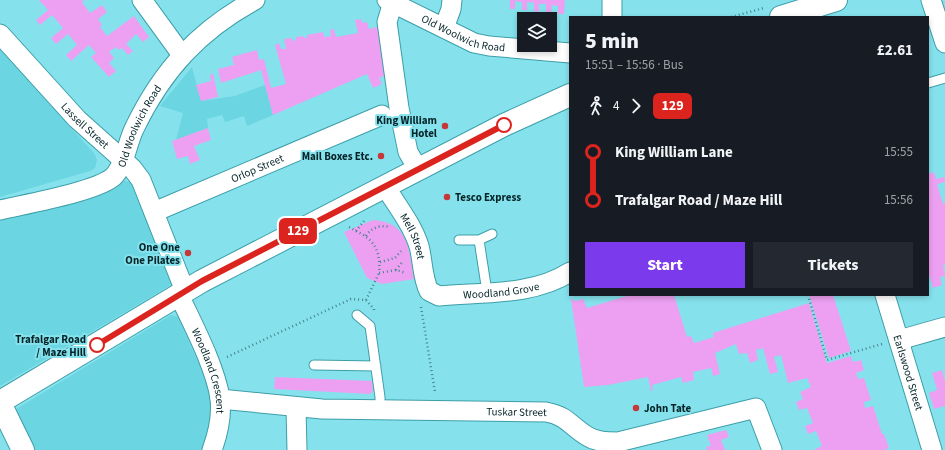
<!DOCTYPE html>
<meta charset="utf-8">
<style>
body{margin:0;font-family:"Source Sans 3",sans-serif;background:#242831;color:#f1f3f6;height:100vh;display:flex;flex-direction:column;font-size:15px;white-space:nowrap}
*{box-sizing:border-box;margin:0}
p{font-size:13px;color:#9ea1a6}
.icon{flex:none;width:22px;height:22px;fill:none;stroke:currentColor;stroke-width:2;stroke-linecap:round;stroke-linejoin:round}
.map{position:relative;flex:1;overflow:hidden}
.details{position:absolute;left:569px;top:16px;width:360px;height:280px;display:flex;flex-direction:column;background:#171b24;border-radius:0px;box-shadow:0 2px 6px #0003}
.details>*{flex:none}
.badge{padding:0 8px;border-radius:6px;font-size:14px;line-height:26px}
.buttons{position:absolute;left:517px;top:12px;display:grid;gap:8px}
.buttons a{display:grid;place-items:center;width:40px;height:40px;border-radius:0px;background:#171b24;box-shadow:0 2px 6px #0003;font-size:20px}
.map>.badge{position:absolute;translate:-50% -50%;box-shadow:0 0 0 2px #fff}
.legs{display:flex;align-items:center;gap:6px;height:44px;padding:0 16px;font-size:13px}
.legs p{margin-inline-start:auto}
.summary{display:flex;align-items:center;justify-content:space-between;height:68px;padding:0 16px}
h1{font-size:22px;font-weight:800;line-height:30px}
.button{display:flex;gap:8px;margin-top:auto;padding:8px 16px}
.button a{flex:1;height:46px;border-radius:0px;background:#7c3aed;color:#fff;font-size:16px;font-weight:800;line-height:46px;text-align:center}
.button a+a{background:#242831;color:#f1f3f6}
ul{padding:0 16px;list-style:none}
li{display:flex;align-items:center;gap:14px;height:48px;font-size:15px}
li i{display:grid;place-items:center;width:6px;height:100%;margin:0 5px;background:currentColor}
li i::after{content:'';width:10px;height:10px;margin:-5px;border:3px solid;border-radius:50%;background:#171b24}
li p{margin-inline-start:auto}
li:first-child i{background:linear-gradient(#0000 50%,currentColor 0)}
li:last-child i{background:linear-gradient(currentColor 50%,#0000 0)}
.map>svg:first-child{display:block}
</style>
<div class="map">
<svg width="945" height="450" viewBox="0 0 945 450">
<rect width="100%" height="100%" fill="#85e2ed"/>
<!-- built -->
<path fill="#6bd5e1" d="M 0,50 L 94,153 L 97,160 L 95,168 L 90,171 L 0,197 Z
M 192,67 L 201,101 L 235,96 L 265,85 L 273,115 L 247,126 L 244,116 L 225,122 L 222,115 L 207,119 L 208,128 L 176,140 L 183,113 L 160,106 Z
M 125,181 L 131,182 L 135,186 L 172,281 L 171,285 L 0,386 L 0,219 L 117,187 L 119,182 Z
M 171,315 L 178,317 L 202,371 L 211,397 L 212,412 L 210,427 L 203,450 L 32,450 L 14,412 L 16,409 Z"/>
<!-- green -->
<path fill="#eda0f1" d="M 39,0 L 84,0 L 82,2 L 90,13 L 102,5 L 107,12 L 98,19 L 102,25 L 100,27 L 107,36 L 134,16 L 149,37 L 143,42 L 136,34 L 126,44 L 133,51 L 128,55 L 122,48 L 119,50 L 116,47 L 109,52 L 114,58 L 109,63 L 116,71 L 109,77 L 91,57 L 96,53 L 89,45 L 71,61 L 66,55 L 77,45 L 68,34 L 56,44 L 51,38 L 63,28 L 52,15 L 40,25 L 36,20 L 48,10 Z
M 506,0 L 565,0 L 564,14 L 558,14 L 558,6 L 552,5 L 551,13 L 546,12 L 546,4 L 539,4 L 539,12 L 534,11 L 534,3 L 527,2 L 527,10 L 522,10 L 522,2 L 515,1 L 515,9 L 510,9 L 510,0 Z
M 361,19 L 362,23 L 367,22 L 369,29 L 377,27 L 385,66 L 389,74 L 379,78 L 382,84 L 373,88 L 367,74 L 273,115 L 261,70 L 221,83 L 218,69 L 234,65 L 232,57 L 257,50 L 259,60 L 264,59 L 271,88 L 286,84 L 275,45 L 279,43 L 281,49 L 286,49 L 284,39 L 292,38 L 292,41 L 296,40 L 296,37 L 303,36 L 304,38 L 307,38 L 307,35 L 323,32 L 324,37 L 331,36 L 330,30 L 334,29 L 336,37 L 358,33 L 355,20 Z
M 213,73 L 218,97 L 201,101 L 196,85 L 211,81 L 210,75 Z
M 208,128 L 211,140 L 194,146 L 200,160 L 190,164 L 188,156 L 177,159 L 172,141 Z
M 934,172 L 936,179 L 944,177 L 945,182 L 937,184 L 943,204 L 945,203 L 945,264 L 943,265 L 945,276 L 940,277 L 942,285 L 933,288 L 928,271 L 928,174 Z
M 373,220 C 409,222 409,250 414,279 L 382,284 L 367,278 L 344,232 Z
M 630,295 L 674,295 L 687,337 L 691,336 L 694,343 L 714,337 L 713,333 L 809,303 L 827,363 L 851,356 L 853,362 L 861,360 L 864,370 L 856,373 L 858,379 L 864,378 L 871,400 L 864,402 L 865,408 L 873,406 L 882,434 L 884,434 L 889,448 L 884,450 L 814,450 L 822,446 L 816,431 L 808,434 L 805,426 L 813,423 L 807,408 L 799,410 L 796,402 L 803,399 L 800,392 L 811,387 L 807,378 L 788,383 L 781,355 L 774,357 L 778,372 L 770,374 L 763,348 L 756,350 L 758,360 L 750,363 L 747,353 L 739,354 L 736,344 L 715,353 L 720,374 L 713,376 L 711,368 L 693,372 L 694,380 L 683,383 L 681,377 L 652,385 L 653,390 L 651,391 L 648,377 L 608,385 L 584,387 L 571,299 L 576,301 L 583,299 L 587,308 Z
M 809,295 L 833,295 L 851,351 L 829,358 Z
M 942,370 L 945,382 L 945,406 L 934,409 L 929,393 L 937,390 L 932,373 Z
M 275,377 L 372,381 L 373,391 L 370,394 L 274,389 Z
M 726,430 L 729,437 L 721,440 L 725,450 L 707,450 L 706,447 L 711,446 L 707,435 Z"/>
<g fill="none" stroke-linecap="round" stroke-linejoin="round">
<!-- lane casing -->
<g stroke="#3d9ea8" stroke-width="11">
<path id="lane" d="M 928,83 L 945,78
M 459,240 L 479,240
M 487,292 L 479,240 L 492,234
M 357,315 L 370,326 L 380,397 L 380,410
M 314,365 L 376,366"/>
</g>
<!-- street casing -->
<g stroke="#3d9ea8" stroke-width="21">
<g id="street">
<path d="M 142,0 L 182,55"/>
<path id="s1" d="M 387,0 L 474,43 L 489,46 L 570,53"/>
<path d="M 931,0 L 945,43"/>
<path d="M 393,2 L 387,22 L 399,108 L 408,152 L 418,169"/>
<path d="M 612,17 L 612,0"/>
<path d="M 444,28 L 451,9 L 452,0"/>
<path id="s2" d="M 0,34 L 77,119 L 132,168 L 141,180 L 185,291"/>
<path id="s3" d="M 385,186 C 397,206 412,224 419,246 C 423,261 422,277 429,291 L 439,296 C 482,292 533,296 570,272"/>
<path id="s4" d="M 0,210 C 25,204 95,192 113,177 C 125,166 127,142 135,127 C 162,71 199,30 255,0"/>
<path id="s5" d="M 154,212 L 382,115"/>
<path id="s6" d="M 179,295 C 193,325 215,366 220,398 C 222,416 218,434 212,450"/>
<path id="s7" d="M 885,295 L 932,450"/>
<path d="M 899,340 L 945,327"/>
<path id="s8" d="M 220,399 L 322,409 L 546,412 C 568,416 570,426 587,436 C 596,442 607,442 618,442 L 756,408 L 772,450"/>
<path d="M 296,408 L 297,450"/>
</g>
</g>
<!-- secondary casing -->
<g stroke="#3d9ea8" stroke-width="24">
<path id="secondary" d="M 0,403 L 23,450"/>
</g>
<!-- primary casing -->
<g stroke="#3d9ea8" stroke-width="24">
<path id="primary" d="M 781,17 L 836,0
M 0,402 L 202,281 L 504,125 L 570,95"/>
</g>
<!-- path -->
<path stroke="#46848c" stroke-width="2.5" stroke-dasharray="1 3" stroke-linecap="butt" d="M 731,17 L 764,8
M 349,227 L 356,231 L 364,221
M 356,231 C 375,240 381,252 379,273 L 396,270 L 406,273
M 366,236 C 372,227 380,225 390,227
M 380,262 L 395,258 L 401,251
M 396,270 L 403,261
M 808,295 L 827,360 L 882,344
M 366,300 L 379,273
M 421,307 L 435,392
M 227,357 L 351,299 L 366,300 L 374,309 L 374,312"/>
<!-- lane -->
<use href="#lane" stroke="#fff" stroke-width="9"/>
<!-- street -->
<use href="#street" stroke="#fff" stroke-width="19"/>
<!-- secondary -->
<use href="#secondary" stroke="#fff" stroke-width="22"/>
<!-- primary -->
<use href="#primary" stroke="#fff" stroke-width="22"/>
</g>
<g fill="none" stroke-linecap="round" stroke-linejoin="round">
<!-- line-1 casing -->
<g stroke="#fff" stroke-width="9">
<path id="line-1" d="M 97,345 L 202,281 L 504,125"/>
</g>
<!-- line-1 -->
<use href="#line-1" stroke="#dc241f" stroke-width="6"/>
</g>
<!-- markers -->
<g fill="#fff" stroke="#dc241f" stroke-width="2">
<circle cx="504" cy="125" r="7"/>
<circle cx="97" cy="345" r="7"/>
</g>
<g fill="#c63738" stroke="#85e2ed" stroke-width="1.5">
<circle cx="445" cy="126" r="4"/>
<circle cx="381" cy="156" r="4"/>
<circle cx="447" cy="197" r="4"/>
<circle cx="188" cy="253" r="4"/>
<circle cx="636" cy="408" r="4"/>
</g>
<g text-anchor="middle" stroke-width="4" stroke-linejoin="round" paint-order="stroke">
<!-- street labels -->
<g font-size="11" fill="#052428" stroke="#85e2ed">
<text dy="4" stroke="none"><textPath href="#s1" startOffset="84">Old Woolwich Road</textPath></text>
<text dy="4" stroke="none"><textPath href="#s2" startOffset="125">Lassell Street</textPath></text>
<text dy="4" stroke="none"><textPath href="#s4" startOffset="176">Old Woolwich Road</textPath></text>
<text dy="4" stroke="none"><textPath href="#s5" startOffset="112">Orlop Street</textPath></text>
<text dy="4" stroke="none"><textPath href="#s3" startOffset="58">Mell Street</textPath></text>
<text dy="4" stroke="none"><textPath href="#s3" startOffset="189">Woodland Grove</textPath></text>
<text dy="4" stroke="none"><textPath href="#s6" startOffset="82">Woodland Crescent</textPath></text>
<text dy="4" stroke="none"><textPath href="#s7" startOffset="81">Earlswood Street</textPath></text>
<text dy="4" stroke="none"><textPath href="#s8" startOffset="297">Tuskar Street</textPath></text>
</g>
<!-- poi labels -->
<g font-size="11" font-weight="bold" fill="#052428" stroke="#85e2ed" text-anchor="end">
<text x="437" y="124">King William<tspan x="437" dy="13">Hotel</tspan></text>
<text x="373" y="160">Mail Boxes Etc.</text>
<text x="455" y="201" text-anchor="start">Tesco Express</text>
<text x="180" y="251">One One<tspan x="180" dy="13">One Pilates</tspan></text>
<text x="644" y="412" text-anchor="start">John Tate</text>
</g>
<!-- stop labels -->
<g font-size="11" font-weight="bold" fill="#052428" stroke="#85e2ed" text-anchor="end">
<text x="86" y="343">Trafalgar Road<tspan x="86" dy="13">/ Maze Hill</tspan></text>
</g>
</g>
</svg>
<div class="buttons">
<a><svg class="icon" aria-label="layers" viewBox="0 0 24 24"><path d="M12 4l9 5-9 5-9-5zM3 14l9 5 9-5"/></svg></a>
</div>
<b class="badge" style="left:298px;top:231px;background:#dc241f;color:#fff">129</b>
<section class="details">
<div class="summary"><div><h1>5 min</h1><p>15:51 – 15:56 · Bus</p></div><b>£2.61</b></div>
<div class="legs"><svg class="icon" aria-label="walk" viewBox="0 0 24 24"><circle cx="13" cy="4" r="2"/><path d="M13 8l-2 6 4 7M11 14l-3 7M7 12l3-4h3l4 4"/></svg>4<svg class="icon" aria-label="forward" viewBox="0 0 24 24"><path d="M9 5l7 7-7 7"/></svg><b class="badge" style="background:#dc241f;color:#fff">129</b></div>
<ul>
<li><i style="color:#dc241f"></i><b>King William Lane</b><p>15:55</p></li>
<li><i style="color:#dc241f"></i><b>Trafalgar Road / Maze Hill</b><p>15:56</p></li>
</ul>
<div class="button"><a>Start</a><a>Tickets</a></div>
</section>
</div>
